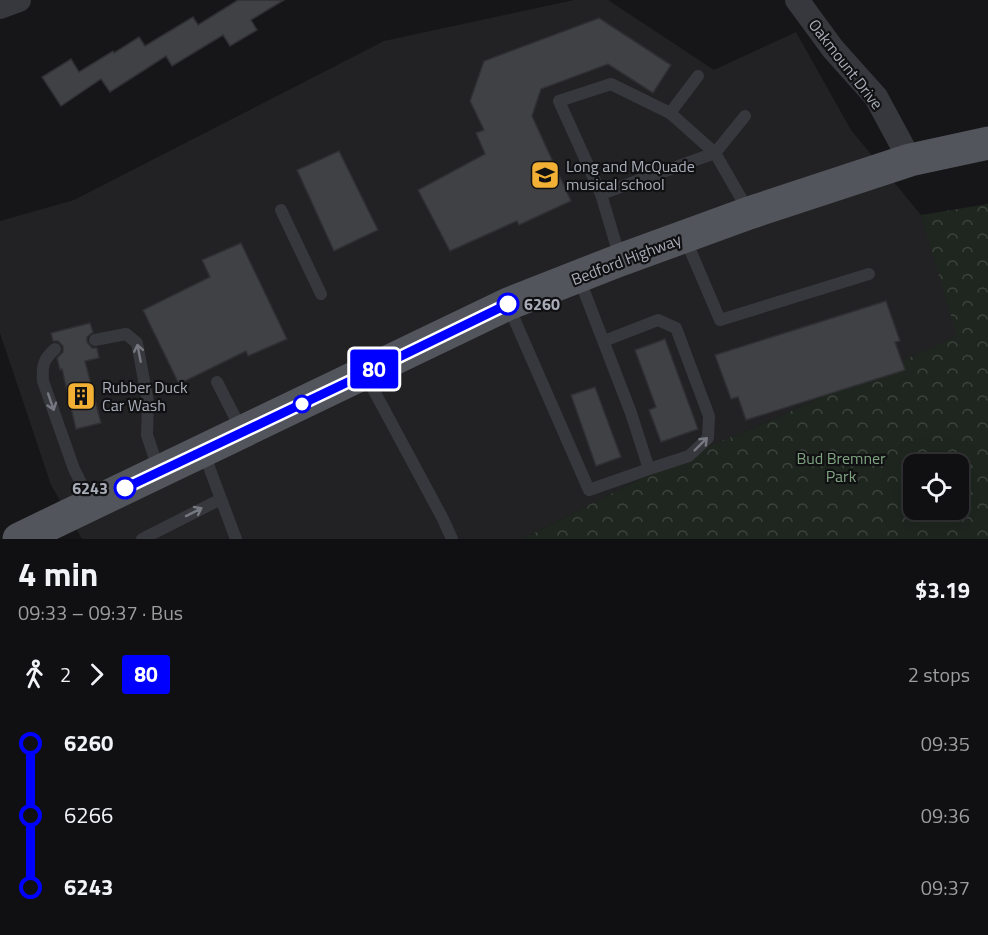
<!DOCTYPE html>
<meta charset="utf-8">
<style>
body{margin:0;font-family:"Titillium Web",sans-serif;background:#1e1e20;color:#f1f3f6;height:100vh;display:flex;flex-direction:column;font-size:22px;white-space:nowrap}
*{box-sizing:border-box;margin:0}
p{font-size:20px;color:#9c9d9f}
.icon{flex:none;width:33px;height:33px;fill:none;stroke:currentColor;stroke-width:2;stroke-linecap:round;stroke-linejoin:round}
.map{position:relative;height:539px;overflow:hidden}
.details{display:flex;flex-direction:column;background:#101012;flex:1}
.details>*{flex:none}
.badge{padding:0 12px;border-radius:4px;font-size:21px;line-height:39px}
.buttons{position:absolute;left:903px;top:454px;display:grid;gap:12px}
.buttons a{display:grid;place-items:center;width:66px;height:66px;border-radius:12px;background:#101012;box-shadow:0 6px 24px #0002,0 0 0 2px #303032;font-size:30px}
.map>.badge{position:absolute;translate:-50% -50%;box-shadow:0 0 0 3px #fff}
.legs{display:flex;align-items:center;gap:9px;height:66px;padding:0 18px;font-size:20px}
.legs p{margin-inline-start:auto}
.overview{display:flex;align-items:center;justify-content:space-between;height:102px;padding:0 18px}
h1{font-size:33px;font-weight:700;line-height:45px}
ul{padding:0 18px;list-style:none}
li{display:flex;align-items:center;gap:21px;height:72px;font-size:22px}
li i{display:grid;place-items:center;width:9px;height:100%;margin:0 8px;background:currentColor}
li i::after{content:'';width:15px;height:15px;margin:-8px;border:4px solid;border-radius:50%;background:#101012}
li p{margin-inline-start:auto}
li:first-child i{background:linear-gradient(#0000 50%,currentColor 0)}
li:last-child i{background:linear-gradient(currentColor 50%,#0000 0)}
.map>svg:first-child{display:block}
</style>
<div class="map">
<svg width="988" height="539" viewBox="0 0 988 539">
<defs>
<pattern id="park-crowns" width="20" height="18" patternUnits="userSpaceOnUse" patternTransform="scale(1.5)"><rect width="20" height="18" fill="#1e261f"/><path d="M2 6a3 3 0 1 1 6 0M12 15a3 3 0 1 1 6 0" fill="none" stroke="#3c433d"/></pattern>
</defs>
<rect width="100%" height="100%" fill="#161618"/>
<!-- built -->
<path fill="#222225" d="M 574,0 L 608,0 L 714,70 L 796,32 L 851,130 L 921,215 L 958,336 L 753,428 L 685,456 L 522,539 L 82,539 L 51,485 L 0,333 L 0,221 L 74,200 L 384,41 Z"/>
<!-- park -->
<path fill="url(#park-crowns)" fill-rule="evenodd" d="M 988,204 L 988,539 L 522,539 L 685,456 L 753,428 L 957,336 L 921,215 ZM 914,465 L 958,465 L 958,510 L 914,510 Z"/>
<!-- building -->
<path fill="#404145" stroke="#303034" stroke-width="1.5" d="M 238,0 L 284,0 L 251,20 L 257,30 L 230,46 L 223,35 L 172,66 L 166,56 L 110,92 L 101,79 L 61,106 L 42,77 L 71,59 L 79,72 L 113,51 L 114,53 L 139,37 L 145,46 L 193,17 L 198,25 Z
M 599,18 L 671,65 L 653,93 L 608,64 L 541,89 L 532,116 L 571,201 L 519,225 L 517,221 L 450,251 L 418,190 L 485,154 L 476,133 L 484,130 L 470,101 L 484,61 Z
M 339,151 L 378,230 L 334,251 L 297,170 Z
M 241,243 L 287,339 L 248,356 L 246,351 L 179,384 L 143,310 L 210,277 L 202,260 Z
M 886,301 L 900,341 L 895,342 L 905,370 L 746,420 L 738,397 L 731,399 L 715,355 Z
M 90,323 L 93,332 L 87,337 L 87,342 L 92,348 L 97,348 L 99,358 L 85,361 L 101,423 L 76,429 L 62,369 L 60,370 L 57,358 L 63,352 L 63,346 L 58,341 L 53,341 L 51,333 Z
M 665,339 L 698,429 L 661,442 L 649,410 L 656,407 L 635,350 Z
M 595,387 L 621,457 L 596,466 L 571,395 Z"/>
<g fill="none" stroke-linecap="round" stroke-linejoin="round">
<!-- lane -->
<path stroke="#37383d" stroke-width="12" d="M 670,113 L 698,76
M 601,194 L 715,153 L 745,116
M 281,210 L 321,294
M 685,238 L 720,320 L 869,274
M 620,258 L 601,194 L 559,101 L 611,84 L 670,113 L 715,153 L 749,212
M 508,305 L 589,490 L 649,469 L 631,413 L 579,278
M 95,340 L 126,334 L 137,343 L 148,402 L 147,435 L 159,471
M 604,341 L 658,320 L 676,328 L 709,416 L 708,438 L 689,456 L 649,469
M 55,349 C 43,360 42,365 43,381 L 74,469 L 91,503
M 365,374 L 443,519 L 452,539
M 217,382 L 242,431
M 221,499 L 236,539
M 142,539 L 221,499 L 203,451"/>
<!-- street -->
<path stroke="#37383d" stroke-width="24" d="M 797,0 L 833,49 L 876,97 L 910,160
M 0,7 L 19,0"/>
<!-- primary -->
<path stroke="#53555c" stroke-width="33" d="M 19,539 L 508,304 L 620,260 L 749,213 L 910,160 L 988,143"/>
</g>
<!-- one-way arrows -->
<defs><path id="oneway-shaft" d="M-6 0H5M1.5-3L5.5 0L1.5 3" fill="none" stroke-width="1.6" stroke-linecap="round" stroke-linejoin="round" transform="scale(1.5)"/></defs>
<g stroke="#757881">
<use href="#oneway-shaft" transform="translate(139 353) rotate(-101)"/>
<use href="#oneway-shaft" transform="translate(51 402) rotate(71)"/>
<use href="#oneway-shaft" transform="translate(701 444) rotate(-45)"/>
<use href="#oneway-shaft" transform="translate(194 512) rotate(-27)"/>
</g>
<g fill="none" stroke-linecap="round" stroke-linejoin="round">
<!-- line-1 casing -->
<g stroke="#fff" stroke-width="14">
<path id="line-1" d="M 125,488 L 350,381 L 508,304"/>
</g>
<!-- line-1 -->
<use href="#line-1" stroke="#00f" stroke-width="9"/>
</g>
<!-- icons -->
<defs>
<g id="school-square" transform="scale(1.5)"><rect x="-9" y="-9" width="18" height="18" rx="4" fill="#f2b134" stroke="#111113"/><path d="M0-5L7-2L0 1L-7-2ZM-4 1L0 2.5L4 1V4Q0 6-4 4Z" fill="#111"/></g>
<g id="building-square" transform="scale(1.5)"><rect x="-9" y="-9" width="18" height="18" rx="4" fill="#f2b134" stroke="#111113"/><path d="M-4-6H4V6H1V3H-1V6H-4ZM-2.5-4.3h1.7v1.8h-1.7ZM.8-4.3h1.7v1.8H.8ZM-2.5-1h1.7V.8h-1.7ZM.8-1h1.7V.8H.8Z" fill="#111"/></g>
</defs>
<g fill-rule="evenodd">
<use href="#school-square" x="545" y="175"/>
<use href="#building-square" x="81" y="396"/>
</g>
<!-- markers -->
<g fill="#fff" stroke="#00f" stroke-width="3">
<circle cx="508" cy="304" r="10"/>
<circle cx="302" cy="404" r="8"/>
<circle cx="125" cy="488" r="10"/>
</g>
<g text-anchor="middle" stroke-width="4.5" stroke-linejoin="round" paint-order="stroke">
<!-- street labels -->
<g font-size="16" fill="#a8adb8" stroke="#111113">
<text transform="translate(846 64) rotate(52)" y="6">Oakmount Drive</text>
<text transform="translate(626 259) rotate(-21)" y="6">Bedford Highway</text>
</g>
<!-- poi labels -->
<g font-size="16" fill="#a8adb8" stroke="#111113" text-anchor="start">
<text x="566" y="172">Long and McQuade<tspan x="566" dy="18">musical school</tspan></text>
<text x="102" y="393">Rubber Duck<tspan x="102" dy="18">Car Wash</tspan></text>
</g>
<!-- stop labels -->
<g font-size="16" font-weight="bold" fill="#a8adb8" stroke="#111113" text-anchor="start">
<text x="524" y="310">6260</text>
<text x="108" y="494" text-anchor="end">6243</text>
</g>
<!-- park labels -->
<g font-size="16" fill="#7fa381" stroke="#111113">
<text x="841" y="464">Bud Bremner<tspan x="841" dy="18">Park</tspan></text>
</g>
</g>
</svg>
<div class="buttons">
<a><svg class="icon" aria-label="locate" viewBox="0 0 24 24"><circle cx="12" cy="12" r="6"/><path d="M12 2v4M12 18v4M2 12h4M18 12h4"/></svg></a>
</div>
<b class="badge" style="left:374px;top:369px;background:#00f;color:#fff">80</b>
</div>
<section class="details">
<div class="overview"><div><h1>4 min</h1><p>09:33 – 09:37 · Bus</p></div><b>$3.19</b></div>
<div class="legs"><svg class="icon" aria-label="walk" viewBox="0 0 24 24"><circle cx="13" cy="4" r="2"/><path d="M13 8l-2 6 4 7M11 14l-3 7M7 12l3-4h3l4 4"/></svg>2<svg class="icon" aria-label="forward" viewBox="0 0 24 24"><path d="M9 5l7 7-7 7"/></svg><b class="badge" style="background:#00f;color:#fff">80</b><p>2 stops</p></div>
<ul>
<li><i style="color:#00f"></i><b>6260</b><p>09:35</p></li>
<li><i style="color:#00f"></i><span>6266</span><p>09:36</p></li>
<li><i style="color:#00f"></i><b>6243</b><p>09:37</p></li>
</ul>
</section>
